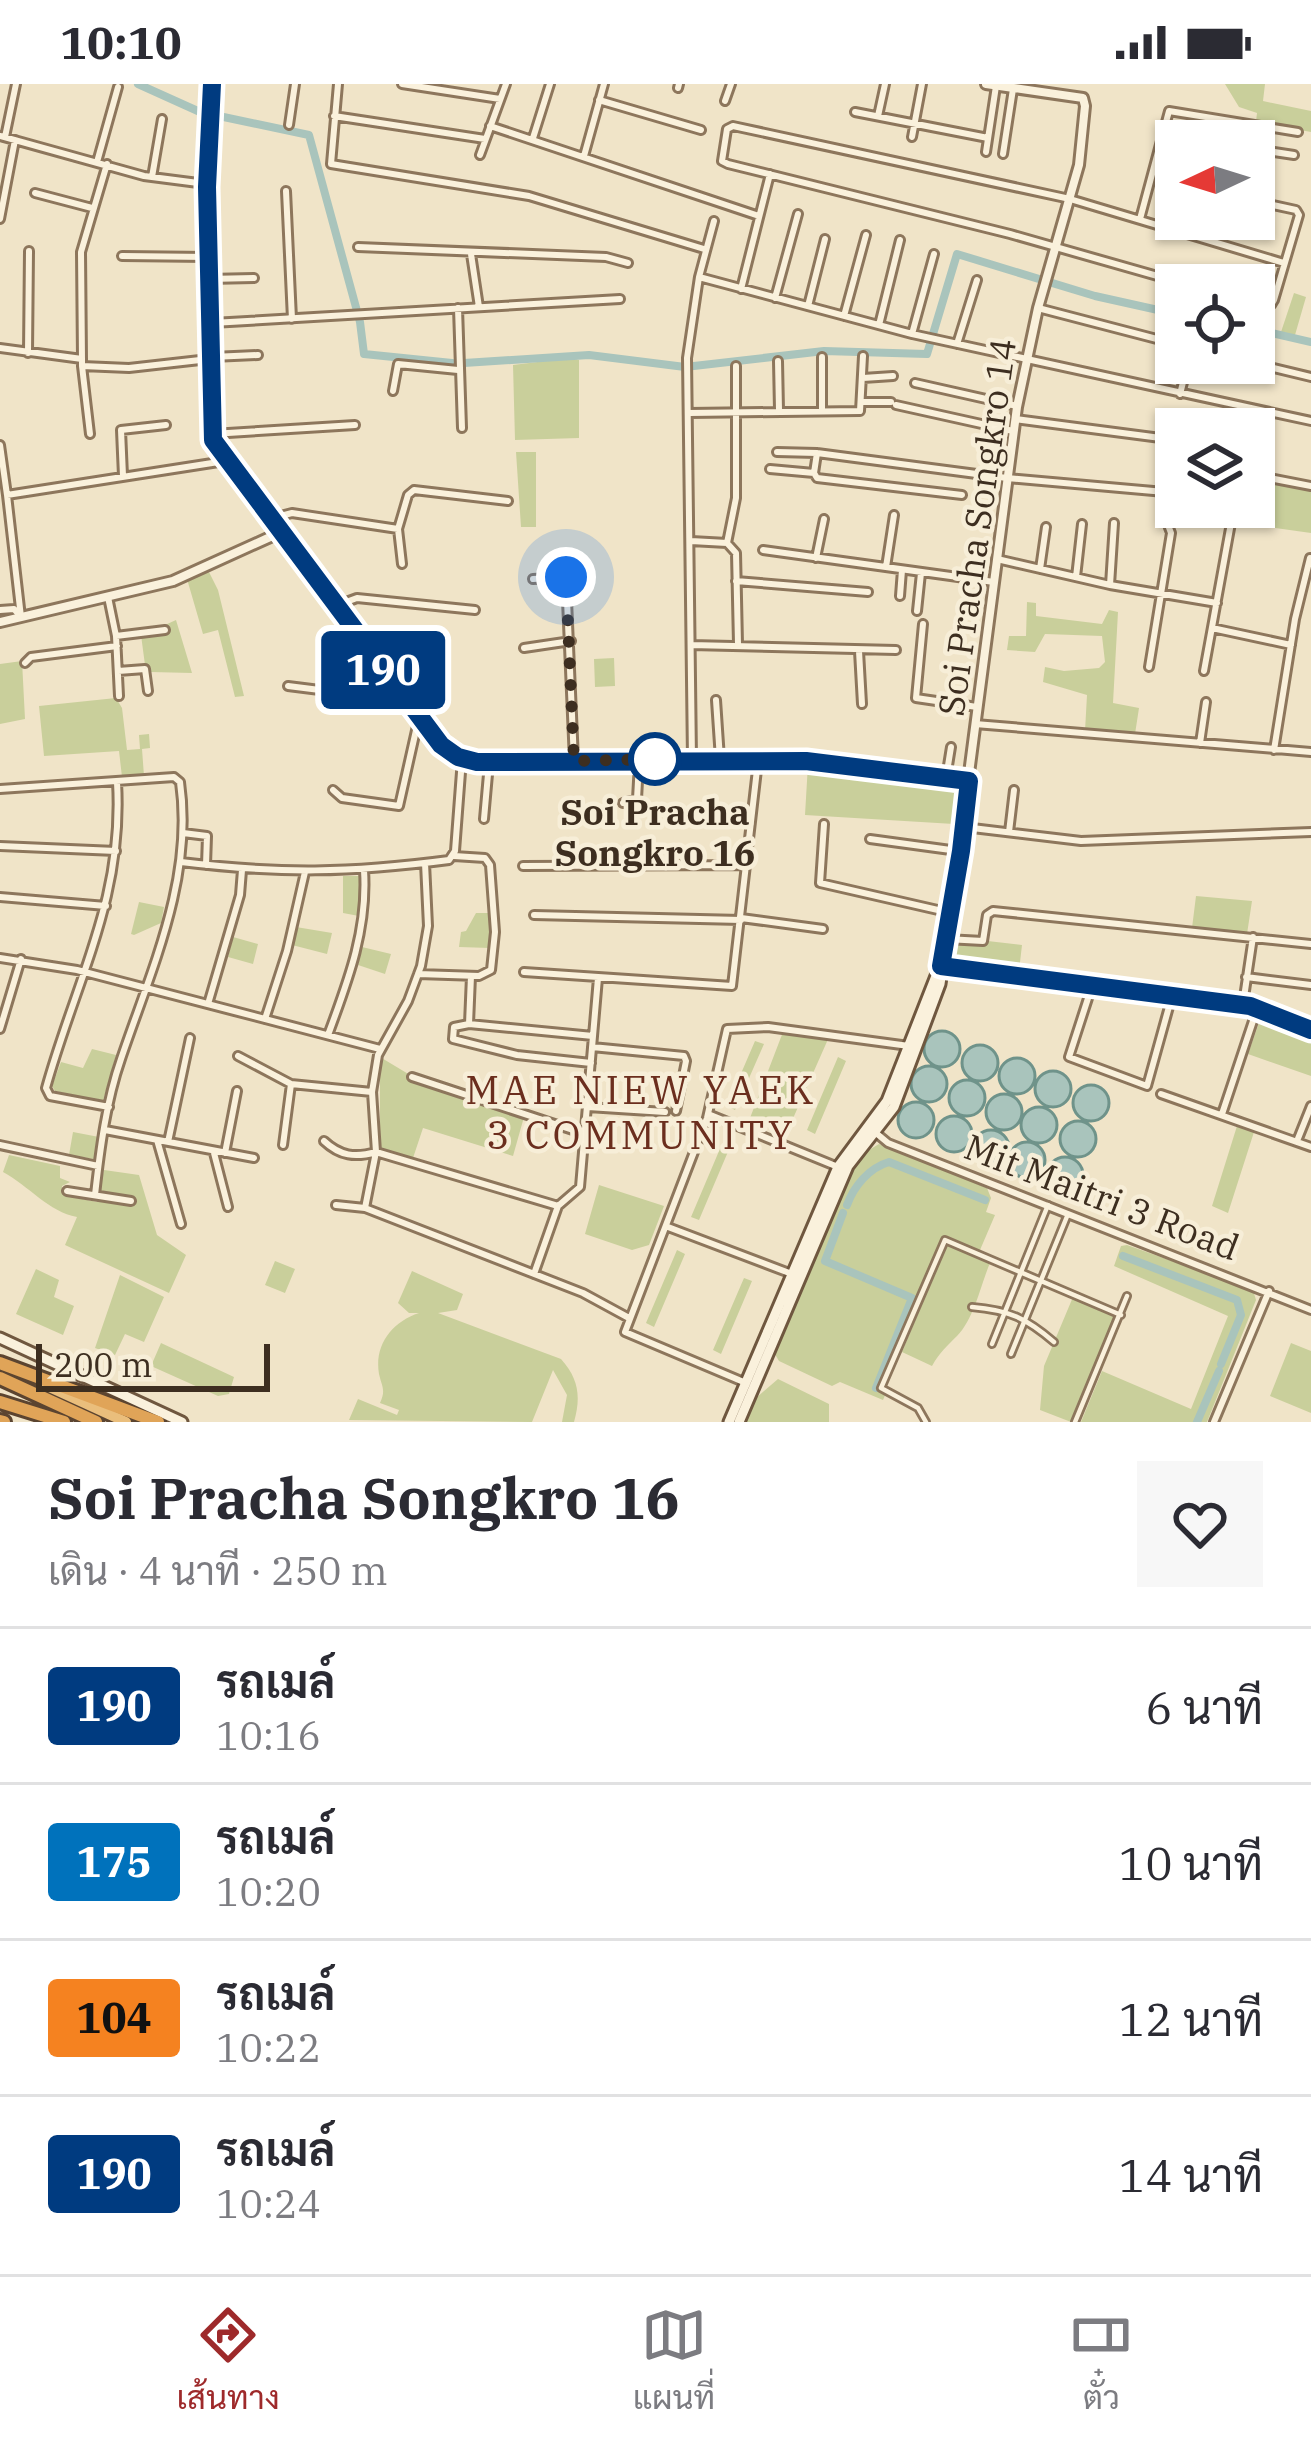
<!DOCTYPE html>
<html lang="th">
<meta charset="utf-8">
<style>
body{margin:0;font-family:"IBM Plex Serif",Sarabun,serif;background:#f7f7f7;color:#2b2b33;height:100vh;display:flex;flex-direction:column;font-size:45px;white-space:nowrap}
*{box-sizing:border-box;margin:0}
p{font-size:39px;color:#7c7c81}
.icon{flex:none;width:66px;height:66px;fill:none;stroke:currentColor;stroke-width:2;stroke-linecap:round;stroke-linejoin:round}
.map{position:relative;height:1338px;overflow:hidden}
.drawer{display:flex;flex-direction:column;background:#fff;flex:1}
.drawer>*{flex:none}
.badge{padding:0 24px;border-radius:9px;font-size:42px;line-height:78px}
.needle{width:78px;rotate:266deg}
.fabs{position:absolute;left:1155px;top:36px;display:grid;gap:24px}
.fabs a{display:grid;place-items:center;width:120px;height:120px;border-radius:0px;background:#fff;box-shadow:0 3px 9px #0004;font-size:60px}
.scale{position:absolute;left:36px;bottom:30px;width:234px;box-sizing:border-box;padding-left:12px;border:6px solid #3d2e20;border-top:0;font-size:33px;line-height:42px;white-space:nowrap;color:#3d2e20;-webkit-text-stroke:9px #f7eed8;paint-order:stroke}
.you{position:absolute;width:60px;height:60px;margin:-30px;border:9px solid #fff;border-radius:50%;background:#1a73e8;box-shadow:0 0 0 18px #1a73e833}
.map>.badge{position:absolute;translate:-50% -50%;box-shadow:0 0 0 6px #fff}
.round{display:grid;place-items:center;flex:none;width:126px;height:126px;border-radius:0px;background:#f7f7f7}
.overview{display:flex;align-items:center;justify-content:space-between;height:204px;padding:0 48px}
h1{font-size:57px;font-weight:800;line-height:90px}
ul{padding:0;list-style:none}
li{display:flex;align-items:center;gap:36px;height:156px;padding:0 48px;border-top:3px solid #e1e1e2}
li div{flex:1}
li b{display:block;font-size:45px}
li em{font-style:normal}
li .badge{min-width:132px;font-weight:700;text-align:center}
.status{display:flex;justify-content:space-between;align-items:center;height:84px;padding:0 60px;background:#fff;direction:ltr}
.status svg{height:33px;fill:currentColor}
.tab-bar{display:flex;justify-content:space-around;align-items:center;height:168px;border-top:3px solid #e1e1e2;background:#fff;font-size:33px;color:#7c7c81}
.tab-bar a{display:grid;justify-items:center;gap:6px}
.tab-bar .selected{color:#9e2a2b}
.map>svg:first-child{display:block}
</style>
<div class="status"><b>10:10</b><svg viewBox="0 0 49 12"><path d="M0 12V9h3v3zM5 12V6h3v6zM10 12V3h3v9zM15 12V0h3v12zM26 1h20v11H26zM47 4h2v5h-2z"/></svg></div>
<div class="map">
<svg width="1311" height="1338" viewBox="0 0 1311 1338">
<rect width="100%" height="100%" fill="#f0e4c8"/>
<!-- green -->
<path fill="#c9cf9b" d="M 1225,0 L 1265,0 L 1263,17 L 1311,27 L 1311,48 L 1256,38 L 1257,29 L 1239,23 Z
M 1294,209 L 1306,213 L 1295,251 L 1281,248 Z
M 570,274 L 579,276 L 579,354 L 515,356 L 513,281 Z
M 1159,328 L 1219,340 L 1218,345 L 1176,345 L 1176,352 L 1157,349 Z
M 516,368 L 536,368 L 536,443 L 521,443 Z
M 1256,396 L 1311,406 L 1311,449 L 1268,443 Z
M 208,486 L 218,506 L 244,612 L 235,613 L 218,546 L 203,550 L 187,495 Z
M 1027,518 L 1036,519 L 1036,532 L 1102,540 L 1109,526 L 1118,528 L 1113,619 L 1139,624 L 1135,650 L 1085,647 L 1087,611 L 1043,598 L 1045,583 L 1064,587 L 1099,584 L 1105,578 L 1102,552 L 1045,550 L 1035,568 L 1007,566 L 1009,552 L 1026,552 Z
M 176,536 L 192,589 L 151,588 L 145,581 L 141,551 L 166,547 L 165,541 Z
M 614,574 L 615,602 L 595,603 L 594,575 Z
M 22,577 L 25,635 L 0,640 L 0,580 Z
M 116,614 L 122,624 L 127,666 L 140,665 L 139,651 L 149,650 L 150,664 L 142,665 L 144,692 L 122,693 L 119,667 L 44,672 L 39,622 Z
M 808,680 L 955,699 L 954,740 L 805,731 Z
M 343,792 L 361,792 L 359,832 L 343,829 Z
M 1196,812 L 1252,817 L 1247,850 L 1192,844 Z
M 139,818 L 164,823 L 161,839 L 134,851 L 131,850 Z
M 476,829 L 490,829 L 490,864 L 459,863 L 461,848 L 466,847 Z
M 296,843 L 332,849 L 327,870 L 292,861 Z
M 233,853 L 258,860 L 253,880 L 228,873 Z
M 953,853 L 1022,861 L 1019,887 L 963,880 L 952,867 Z
M 362,863 L 391,870 L 385,890 L 358,881 Z
M 1260,936 L 1311,958 L 1311,992 L 1248,970 Z
M 783,948 L 829,953 L 787,1048 L 750,1034 Z
M 755,957 L 764,960 L 735,1026 L 727,1022 Z
M 92,965 L 116,971 L 103,1017 L 55,1007 L 52,1002 L 61,978 L 83,984 Z
M 380,973 L 410,991 L 410,995 L 524,1033 L 513,1072 L 423,1044 L 413,1074 L 380,1065 Z
M 838,973 L 846,977 L 815,1050 L 807,1046 Z
M 1237,1042 L 1254,1048 L 1228,1129 L 1212,1122 Z
M 73,1048 L 99,1053 L 94,1075 L 69,1071 Z
M 722,1060 L 730,1063 L 699,1136 L 691,1133 Z
M 879,1060 L 987,1104 L 991,1114 L 986,1128 L 995,1131 L 977,1173 L 990,1179 C 981,1200 974,1235 957,1252 C 947,1262 940,1268 932,1282 L 902,1268 L 946,1162 L 939,1159 L 878,1305 L 886,1309 L 883,1316 L 840,1298 L 832,1302 L 779,1277 L 773,1267 L 851,1087 L 864,1069 Z
M 9,1071 L 60,1082 L 60,1094 L 70,1098 L 62,1102 L 64,1111 L 97,1118 L 104,1086 L 139,1091 L 157,1151 L 186,1171 L 169,1209 L 65,1161 L 77,1133 C 49,1128 29,1102 3,1088 Z
M 599,1101 L 664,1122 L 649,1161 L 632,1166 L 585,1150 Z
M 1127,1161 L 1253,1206 L 1256,1216 L 1207,1338 L 1081,1338 L 1102,1287 L 1191,1325 L 1228,1232 L 1114,1182 L 1121,1162 Z
M 677,1166 L 685,1170 L 654,1243 L 646,1239 Z
M 275,1177 L 295,1185 L 285,1209 L 265,1201 Z
M 36,1185 L 59,1196 L 54,1213 L 74,1222 L 63,1251 L 16,1230 Z
M 412,1187 L 463,1210 L 457,1226 L 438,1229 L 561,1275 C 579,1295 581,1313 574,1338 L 562,1338 L 567,1311 L 553,1286 L 532,1338 L 349,1336 L 358,1315 L 397,1331 L 399,1326 L 380,1319 C 386,1306 382,1303 379,1290 C 374,1261 392,1238 419,1229 L 409,1229 L 398,1219 Z
M 120,1191 L 164,1213 L 144,1258 L 125,1250 L 115,1271 L 95,1264 Z
M 744,1194 L 752,1197 L 721,1270 L 713,1266 Z
M 1073,1213 L 1115,1232 L 1071,1338 L 1040,1326 L 1044,1282 Z
M 161,1259 L 234,1293 L 229,1310 L 218,1312 L 151,1282 Z
M 1291,1259 L 1311,1267 L 1311,1329 L 1270,1312 Z
M 778,1295 L 829,1320 L 829,1338 L 745,1338 L 756,1314 Z"/>
<!-- water -->
<path fill="#a9c4bc" stroke="#6f938a" stroke-width="3" d="M924 965a18 18 0 1 1 36 0a18 18 0 1 1-36 0Z
M962 979a18 18 0 1 1 36 0a18 18 0 1 1-36 0Z
M999 992a18 18 0 1 1 36 0a18 18 0 1 1-36 0Z
M911 1000a18 18 0 1 1 36 0a18 18 0 1 1-36 0Z
M1035 1005a18 18 0 1 1 36 0a18 18 0 1 1-36 0Z
M949 1014a18 18 0 1 1 36 0a18 18 0 1 1-36 0Z
M1073 1019a18 18 0 1 1 36 0a18 18 0 1 1-36 0Z
M986 1028a18 18 0 1 1 36 0a18 18 0 1 1-36 0Z
M898 1036a18 18 0 1 1 36 0a18 18 0 1 1-36 0Z
M1021 1041a18 18 0 1 1 36 0a18 18 0 1 1-36 0Z
M936 1050a18 18 0 1 1 36 0a18 18 0 1 1-36 0Z
M1060 1055a18 18 0 1 1 36 0a18 18 0 1 1-36 0Z
M973 1064a18 18 0 1 1 36 0a18 18 0 1 1-36 0Z
M1009 1076a18 18 0 1 1 36 0a18 18 0 1 1-36 0Z
M1047 1091a18 18 0 1 1 36 0a18 18 0 1 1-36 0Z"/>
<g fill="none" stroke-linecap="round" stroke-linejoin="round">
<!-- canal -->
<path stroke="#a9c4bc" stroke-width="8" d="M 138,0 L 200,28 L 309,51 L 360,238 L 364,270 L 452,279
M 1254,245 L 1311,258
M 464,279 L 589,271 L 685,283 L 824,267 L 927,270 L 957,170 L 1095,212 L 1176,230
M 847,1121 C 854,1102 869,1084 889,1078 L 985,1116
M 843,1129 L 825,1177 L 912,1214 L 876,1304
M 1123,1172 L 1237,1216 L 1241,1231 L 1221,1280
M 1197,1338 L 1219,1287"/>
<!-- pedestrian casing -->
<g stroke="#8d765c" stroke-width="10">
<path id="pedestrian" d="M 972,1223 C 1009,1226 1026,1234 1054,1258
M 992,1260 L 1048,1121
M 1011,1270 L 1068,1130
M 926,1338 L 918,1324 L 881,1304 L 945,1156 L 1121,1231
M 1075,1338 L 1127,1212"/>
</g>
<!-- minor casing -->
<g stroke="#8d765c" stroke-width="12">
<path id="minor" d="M 338,0 L 331,80 L 529,112 L 704,165
M 402,0 L 500,15
M 678,4 L 679,0
M 599,16 L 701,46
M 725,17 L 731,0
M 855,28 L 988,54
M 334,32 L 485,55
M 878,32 L 885,0
M 289,41 L 295,0
M 490,42 L 759,132
M 1163,49 L 1210,57
M 0,52 L 144,92 L 206,100
M 5,53 L 16,0
M 912,53 L 922,0
M 533,54 L 550,0
M 1254,65 L 1294,71
M 986,68 L 996,2
M 1003,70 L 1013,5
M 480,71 L 506,0
M 584,72 L 604,0
M 97,78 L 118,3
M 152,93 L 162,35
M 286,107 L 292,235
M 35,109 L 92,124
M 1254,117 L 1296,126 L 1299,131 L 1274,216 L 1271,221 L 1254,218
M 0,135 L 15,56
M 1140,135 L 1169,27 L 1298,48
M 1187,149 L 1191,135
M 358,163 L 606,173 L 628,179
M 471,170 L 479,223
M 122,172 L 208,173
M 699,193 L 912,250 L 1311,337
M 208,195 L 254,194
M 1189,201 L 1010,150 L 728,80 L 722,77 L 727,45 L 733,42 L 1070,115 L 1284,179
M 741,205 L 770,90
M 775,214 L 798,130
M 808,222 L 825,155
M 458,224 L 462,344
M 1038,224 L 1176,260
M 844,232 L 866,151
M 212,239 L 620,215
M 879,241 L 900,156
M 912,250 L 934,170
M 957,260 L 977,196
M 0,264 L 82,275 L 82,282 L 129,284 L 209,275
M 28,269 L 29,167
M 212,273 L 258,271
M 82,275 L 81,168 L 107,80
M 778,277 L 779,326
M 1253,279 L 1311,293
M 82,282 L 90,350
M 736,282 L 736,414 L 727,459 L 736,469 L 738,560
M 863,294 L 893,292
M 915,299 L 1017,322
M 393,307 L 398,280 L 458,286
M 1180,310 L 1188,279
M 863,318 L 891,318
M 896,321 L 1013,347
M 822,326 L 822,273
M 689,329 L 860,327 L 863,272
M 1015,335 L 1176,356
M 212,350 L 355,341
M 0,361 L 7,411
M 777,368 L 817,369 L 1007,394 L 1176,409
M 817,369 L 814,389 L 817,394 L 962,411
M 770,385 L 814,389
M 1254,391 L 1311,402
M 123,392 L 121,346 L 166,341
M 273,434 L 292,429 L 398,445 L 408,411 L 414,406 L 508,417
M 398,445 L 402,480
M 691,457 L 727,459
M 763,466 L 994,498
M 816,474 L 824,435
M 997,475 L 1110,501 L 1217,519
M 565,478 L 566,493
M 886,483 L 894,431
M 1040,485 L 1046,443
M 1076,493 L 1082,440
M 533,495 L 566,493 L 574,677
M 736,497 L 868,508
M 1110,501 L 1114,439
M 900,512 L 902,486
M 108,513 L 116,552 L 119,612
M 338,521 L 357,514 L 475,526
M 0,526 L 14,525 L 21,533 L 7,411 L 225,377
M 917,527 L 921,489
M 923,540 L 916,614 L 977,623
M 1212,544 L 1291,561
M 116,552 L 165,546
M 691,561 L 896,566
M 524,564 L 571,557
M 859,567 L 862,620
M 25,579 L 31,573 L 117,562
M 1149,583 L 1171,449 L 1168,441
M 118,587 L 145,585 L 148,607
M 1204,587 L 1231,439
M 288,602 L 407,617
M 716,616 L 720,675
M 975,640 L 1311,668
M 1200,659 L 1206,618
M 1274,666 L 1295,535 L 1310,474
M 692,675 L 687,274 L 699,193 L 714,137
M 946,694 L 951,663
M 0,705 L 174,693 L 180,698 C 194,795 151,886 121,975 C 106,1018 100,1066 95,1111
M 333,706 L 342,714 L 399,722 L 419,633
M 623,719 L 637,715 L 639,679
M 484,735 L 489,679
M 824,740 L 820,799 L 951,829
M 964,743 L 1081,757 L 1311,748
M 1009,748 L 1014,706
M 183,749 L 207,752 L 206,781
M 870,755 L 958,767
M 0,762 L 116,767
M 181,778 C 280,790 350,789 449,776 L 455,767 L 462,675
M 523,782 L 746,781
M 0,813 L 106,822
M 534,831 L 741,836
M 741,834 L 823,845
M 946,855 L 983,857 L 987,831 L 993,827 L 1311,860
M 0,874 L 77,886 L 380,965
M 524,888 L 732,902 L 758,677
M 418,890 L 479,892 L 491,886 L 495,848 L 490,781 L 485,774 L 454,772
M 471,892 L 469,940 L 454,943 L 453,955 L 517,971 L 591,979
M 1246,893 L 1311,901
M 1092,902 L 1069,973 L 1147,1002 L 1172,912
M 208,920 L 240,811 L 242,786
M 1243,920 L 1253,853
M 265,935 L 287,867 L 305,788
M 469,940 L 593,952
M 0,945 L 21,875
M 328,951 C 348,897 368,845 364,786
M 592,963 L 684,972 L 686,977 L 676,1027
M 238,972 L 291,1000 L 372,1008
M 412,993 L 585,1050
M 1161,1010 L 1311,1063
M 109,1023 L 50,1012 L 46,1004 C 76,896 124,815 117,698
M 588,1023 L 665,1028
M 708,1030 L 838,1083
M 1222,1030 L 1257,925
M 105,1046 L 254,1074
M 876,1049 L 888,1059 L 1311,1226
M 157,1056 L 181,1140
M 324,1057 C 340,1072 355,1074 376,1068 L 558,1122
M 1297,1057 L 1311,1022
M 168,1058 L 190,954
M 0,1061 L 98,1082
M 283,1061 L 291,1000
M 214,1069 L 228,1123
M 225,1069 L 237,1007
M 67,1107 L 131,1117
M 336,1121 L 365,1124 L 583,1209 L 629,1234
M 365,1124 L 376,1068 L 372,1008 L 378,971 L 408,917 L 421,882 L 428,842 L 425,779
M 668,1143 L 792,1190
M 534,1190 L 558,1122 L 580,1103 L 598,894
M 746,1299 L 625,1248 L 707,1034 L 727,945 L 768,943 L 909,962
M 1214,1338 L 1269,1207"/>
</g>
<!-- tertiary casing -->
<g stroke="#8d765c" stroke-width="14">
<path id="tertiary" d="M 0,538 L 173,497 L 279,449
M 968,697 L 1017,323 L 1038,224 L 1079,81 L 1085,22 L 1083,14 L 986,0
M 942,882 L 1250,922 L 1311,946"/>
</g>
<!-- secondary casing -->
<g stroke="#6f573f" stroke-width="15">
<path id="secondary" d="M 212,0 L 207,103 L 213,357 L 441,661 L 466,676 L 489,679 L 806,677 L 969,697 L 940,900 L 894,1023 L 848,1082 L 739,1338
M 0,1254 L 182,1338
M 729,1338 L 838,1083 L 887,1017 L 938,887"/>
</g>
<!-- trunk casing -->
<g stroke="#5b4430" stroke-width="16">
<path id="trunk" d="M 47,1302 L 126,1338"/>
</g>
<!-- motorway casing -->
<g stroke="#5b4430" stroke-width="18">
<path id="motorway" d="M 0,1279 L 158,1338
M 0,1294 L 96,1338
M 0,1318 L 64,1338
M 0,1337 L 4,1338"/>
</g>
<!-- pedestrian -->
<use href="#pedestrian" stroke="#faf1dc" stroke-width="4.5"/>
<!-- minor -->
<use href="#minor" stroke="#faf1dc" stroke-width="6"/>
<!-- tertiary -->
<use href="#tertiary" stroke="#faf1dc" stroke-width="8"/>
<!-- secondary -->
<use href="#secondary" stroke="#faf1dc" stroke-width="9"/>
<!-- trunk -->
<use href="#trunk" stroke="#eabe7c" stroke-width="10"/>
<!-- motorway -->
<use href="#motorway" stroke="#e0a458" stroke-width="12"/>
</g>
<g fill="none" stroke-linecap="round" stroke-linejoin="round">
<!-- line casing -->
<g stroke="#fff" stroke-width="27">
<path id="line" d="M 212,0 L 207,103 L 213,356 L 441,661 L 458,673 L 477,678 L 806,677 L 969,697 L 961,767 L 941,882 L 1250,922 L 1311,946"/>
</g>
<!-- line -->
<use href="#line" stroke="#003b80" stroke-width="18"/>
<!-- walk -->
<path stroke="#3d2e20" stroke-width="12" stroke-dasharray="0 21.6" d="M 566,493 L 574,677 L 668,675 L 655,675"/>
</g>
<!-- markers -->
<circle fill="#fff" stroke="#003b80" stroke-width="6" cx="655" cy="675" r="24"/>
<g text-anchor="middle" stroke-width="9" stroke-linejoin="round" paint-order="stroke">
<!-- street labels -->
<g font-size="36" fill="#3d2e20" stroke="#f7eed8">
<text transform="translate(977 443) rotate(-82)" y="13">Soi Pracha Songkro 14</text>
<text transform="translate(1102 1113) rotate(21)" y="13">Mit Maitri 3 Road</text>
</g>
<!-- stop labels -->
<g font-size="36" font-weight="bold" fill="#3d2e20" stroke="#f7eed8">
<text x="655" y="741">Soi Pracha<tspan x="655" dy="41">Songkro 16</tspan></text>
</g>
<!-- neighbourhood labels -->
<g font-size="39" letter-spacing="3" fill="#6b2e1e" stroke="#f7eed8">
<text x="641" y="1020">MAE NIEW YAEK<tspan x="641" dy="45">3 COMMUNITY</tspan></text>
</g>
</g>
</svg>
<div class="fabs">
<a><svg class="needle" viewBox="-14 -14 28 28"><path d="M0-13l5 13h-10z" fill="#e53935"/><path d="M0 13l5-13h-10z" fill="#7c7c81"/></svg></a>
<a><svg class="icon" aria-label="locate" viewBox="0 0 24 24"><circle cx="12" cy="12" r="6"/><path d="M12 2v4M12 18v4M2 12h4M18 12h4"/></svg></a>
<a><svg class="icon" aria-label="layers" viewBox="0 0 24 24"><path d="M12 4l9 5-9 5-9-5zM3 14l9 5 9-5"/></svg></a>
</div>
<div class="scale">200 m</div>
<div class="you" style="left:566px;top:493px"></div>
<b class="badge" style="left:383px;top:586px;background:#003b80;color:#fff">190</b>
</div>
<section class="drawer">
<div class="overview"><div><h1>Soi Pracha Songkro 16</h1><p>เดิน · 4 นาที · 250 m</p></div><a class="round"><svg class="icon" aria-label="heart" viewBox="0 0 24 24"><path d="M12 20l-8-8c-3-5 5-10 8-4 3-6 11-1 8 4z"/></svg></a></div>
<ul>
<li><span class="badge" style="background:#003b80;color:#fff">190</span><div><b>รถเมล์</b><p>10:16</p></div><em>6 นาที</em></li>
<li><span class="badge" style="background:#0072bc;color:#fff">175</span><div><b>รถเมล์</b><p>10:20</p></div><em>10 นาที</em></li>
<li><span class="badge" style="background:#f58220;color:#111">104</span><div><b>รถเมล์</b><p>10:22</p></div><em>12 นาที</em></li>
<li><span class="badge" style="background:#003b80;color:#fff">190</span><div><b>รถเมล์</b><p>10:24</p></div><em>14 นาที</em></li>
</ul>
</section>
<nav class="tab-bar">
<a class="selected"><svg class="icon" aria-label="directions" viewBox="0 0 24 24"><path d="M12 3l9 9-9 9-9-9zM9 14v-3h6M13 9l2 2-2 2"/></svg>เส้นทาง</a>
<a><svg class="icon" aria-label="map" viewBox="0 0 24 24"><path d="M3 6l6-2 6 2 6-2v14l-6 2-6-2-6 2zM9 4v14M15 6v14"/></svg>แผนที่</a>
<a><svg class="icon" aria-label="tickets" viewBox="0 0 24 24"><path d="M3 7h18v10H3zM15 7v10"/></svg>ตั๋ว</a>
</nav>
